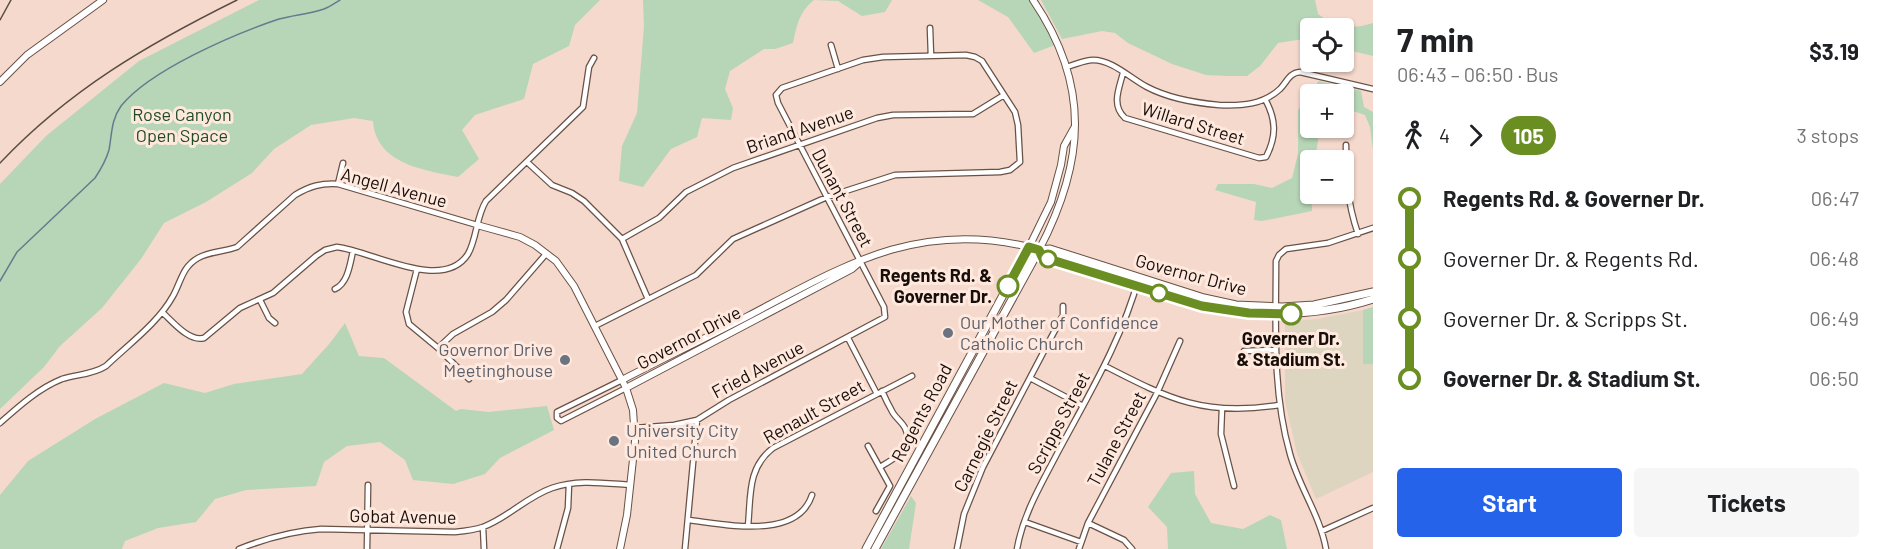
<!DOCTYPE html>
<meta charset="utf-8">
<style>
body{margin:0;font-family:Barlow,sans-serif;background:#f6f6f6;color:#202124;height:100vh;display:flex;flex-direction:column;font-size:22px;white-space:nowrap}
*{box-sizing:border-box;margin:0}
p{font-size:20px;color:#757577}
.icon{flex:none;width:33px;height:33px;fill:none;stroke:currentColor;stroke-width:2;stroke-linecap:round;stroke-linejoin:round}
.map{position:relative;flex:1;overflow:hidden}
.side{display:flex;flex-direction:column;background:#fff;width:510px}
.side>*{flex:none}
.badge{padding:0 12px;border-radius:20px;font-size:21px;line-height:39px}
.tools{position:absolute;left:1300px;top:18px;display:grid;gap:12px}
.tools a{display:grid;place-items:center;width:54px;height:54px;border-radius:6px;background:#fff;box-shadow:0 2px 4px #0004;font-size:30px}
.map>.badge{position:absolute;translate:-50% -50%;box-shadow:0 0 0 3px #fff}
.legs{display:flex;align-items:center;gap:9px;height:66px;padding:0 24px;font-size:20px}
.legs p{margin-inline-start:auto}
.overview{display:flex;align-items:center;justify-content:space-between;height:102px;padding:0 24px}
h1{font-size:33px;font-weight:700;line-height:45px}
.action{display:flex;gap:12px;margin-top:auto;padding:12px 24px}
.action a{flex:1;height:69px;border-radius:6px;background:#2563eb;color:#fff;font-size:24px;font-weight:700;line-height:69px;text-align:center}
.action a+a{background:#f6f6f6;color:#202124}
ul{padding:0 24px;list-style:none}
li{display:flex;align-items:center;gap:21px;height:60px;font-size:22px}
li i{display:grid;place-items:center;width:9px;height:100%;margin:0 8px;background:currentColor}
li i::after{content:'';width:15px;height:15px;margin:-8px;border:4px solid;border-radius:50%;background:#fff}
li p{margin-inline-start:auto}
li:first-child i{background:linear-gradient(#0000 50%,currentColor 0)}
li:last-child i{background:linear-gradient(currentColor 50%,#0000 0)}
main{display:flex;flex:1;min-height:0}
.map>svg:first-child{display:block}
</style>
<main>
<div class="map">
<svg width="1373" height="549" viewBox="0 0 1373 549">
<rect width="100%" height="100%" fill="#f5d9cc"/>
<!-- education -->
<path fill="#ded5c0" d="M 1363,310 L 1363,363 L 1373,364 L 1373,472 L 1316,499 L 1297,453 L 1285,401 L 1285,322 L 1317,319 Z"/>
<!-- green -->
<path fill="#b6d6b7" d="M 259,0 L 600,0 L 575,25 L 569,46 L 533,64 L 524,99 L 475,115 L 462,130 L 479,159 L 458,177 C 424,170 376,164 373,121 L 354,118 L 311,125 L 274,149 L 252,173 L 206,202 L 164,223 L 141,259 L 102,308 L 60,346 L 44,367 L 0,409 L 0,184 L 46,136 L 139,61 Z
M 643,0 L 892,0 L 885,12 L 862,16 L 838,1 L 814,0 C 799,12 797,25 793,43 L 775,49 L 764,49 L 730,71 L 725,89 L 733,108 L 731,120 L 702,118 L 697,137 L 671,149 L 643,187 L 619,181 L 622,146 L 637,113 L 644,26 Z
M 978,0 L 1029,0 L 1048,29 L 1055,45 L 1034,53 L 1008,17 Z
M 1041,0 L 1315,0 L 1318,14 C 1335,27 1353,30 1373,23 L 1373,56 L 1344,49 L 1344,28 L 1311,28 L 1311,41 L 1297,40 L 1278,43 L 1260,66 L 1247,76 L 1228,76 L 1206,75 L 1172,64 L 1128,43 L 1115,33 L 1102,31 L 1062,39 Z
M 1318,81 L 1361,91 L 1364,107 L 1373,112 L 1373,150 L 1370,127 L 1365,115 L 1350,110 L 1344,111 L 1344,94 L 1313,94 Z
M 1311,97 L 1311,128 L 1320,128 L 1315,160 L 1311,160 L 1312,211 L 1262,221 L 1254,220 L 1256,202 L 1215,190 L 1218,184 L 1254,184 L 1272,188 L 1292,178 L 1298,154 L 1298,110 L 1306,99 Z
M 1373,307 L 1373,364 L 1363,364 L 1363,310 Z
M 345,323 L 359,356 L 384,358 L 456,411 L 461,409 L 489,412 L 547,406 L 554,430 L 500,458 L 485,474 L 453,484 L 413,480 L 405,460 L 380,442 L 347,446 L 324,462 L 316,486 L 246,490 L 215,499 L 196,522 L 158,528 L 125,541 L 122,549 L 0,549 L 0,495 L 28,461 L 95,419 L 164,383 L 205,393 L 234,384 L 302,374 L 330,343 Z
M 1194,471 L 1195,494 L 1211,523 L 1243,529 L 1270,515 L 1281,520 L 1287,549 L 1168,549 L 1167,527 L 1148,507 L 1171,473 Z
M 911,496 L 916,503 L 909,549 L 881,549 Z"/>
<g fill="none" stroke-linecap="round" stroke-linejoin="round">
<!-- stream -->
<path stroke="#667a8d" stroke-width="1.5" d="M 0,281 L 17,252 L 95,178 C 101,169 106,160 109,150 C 112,134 111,120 121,106 C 150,70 234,34 279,19 C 294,15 309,14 324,9 C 329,7 335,3 340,0"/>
<!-- minor casing -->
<g stroke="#685146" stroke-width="7">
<path id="minor" d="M 930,28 L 931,56
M 831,45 L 838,69
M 1066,67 C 1075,65 1084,60 1093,60 C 1113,60 1131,79 1147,87 C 1168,98 1196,103 1219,105 C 1241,106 1263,105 1280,89 C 1287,82 1289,73 1300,72 L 1373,89
M 1123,73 C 1119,89 1111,105 1125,118 L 1259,158 L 1266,157 C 1277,136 1276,119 1265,99
M 1346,145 C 1346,179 1347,201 1358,234
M 527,162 L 552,185 L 572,193 L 584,201 L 622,239 L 648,299
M 338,184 L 343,163
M 622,239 L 659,218 L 686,192 L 733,168 L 877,118 L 893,115 L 973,114 L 1004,95
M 417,269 L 406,312 L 409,324 L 438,348 L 469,379
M 335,289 C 348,283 350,264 353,251
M 260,300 L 269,318 L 275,323
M 162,312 C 173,322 189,342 204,338 L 240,308 L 273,293 L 316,256 L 325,250 L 337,247 C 372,251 443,293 468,254 C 477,238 476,217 486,201 L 583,107 L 589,67 L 594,58
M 595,326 L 696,275 L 733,239 L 827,197 L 895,175 L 1000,172 L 1010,170 L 1020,162 L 1018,125 L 1015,112 L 982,61 L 975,57 L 966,55 L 883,57 L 863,60 L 782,88 L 776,95 L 778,103 L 884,307 L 885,317 L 729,400 L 697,420 L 674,425 L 635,428
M 848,338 L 877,394
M 438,348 L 453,334 L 492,312 L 506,300 L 546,254
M 1244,351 L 1276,350
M 1105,366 C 1169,399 1205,417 1279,405
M 1030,378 L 1083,406
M 622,380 L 557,412 L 557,418 L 561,421 L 626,388
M 1222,408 L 1221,434 L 1234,486
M 0,423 C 18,407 39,388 62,379 C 77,374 92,375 106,366 C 129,344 158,323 173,296 C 181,282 182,267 198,258 C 210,251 224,252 237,247 L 295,195 C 310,186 321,183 338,184 L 477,225
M 868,446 L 890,486 L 876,511
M 880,467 C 894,459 915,448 905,428 C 902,422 896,418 893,413 C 889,406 885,398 882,391
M 688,520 C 724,524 797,541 812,495
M 1025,522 L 1081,542
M 1088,523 L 1124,540 L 1132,549
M 748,526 C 751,496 747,468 773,448 L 912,376
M 483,527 L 484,549
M 1322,531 L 1373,508
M 239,549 C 267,538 292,531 321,529 L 455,532 C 465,531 474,530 483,527 C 508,518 526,497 552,488 C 577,479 603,483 630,485
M 367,549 L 368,485
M 557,549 L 568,508 L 569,484
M 685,549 L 697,420
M 957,549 L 964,514 L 983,467 L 1063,315 L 1063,306
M 1017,549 C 1023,514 1042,483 1058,452 C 1088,396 1122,340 1139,277
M 1079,549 L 1088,523 L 1157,393 L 1180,341
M 1326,549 C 1320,515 1299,487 1290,454 C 1272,391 1276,326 1276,261 L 1279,255 L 1286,249 L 1328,243 L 1373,228"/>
</g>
<!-- tertiary casing -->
<g stroke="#685146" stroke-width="8">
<path id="tertiary" d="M 1033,0 C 1091,85 1085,162 1039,250
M 0,82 L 27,55 L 103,0
M 477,225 L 520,237 L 535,245 L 556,261 L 574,286 L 626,388 L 633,410 L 635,441 L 627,515 L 620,549
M 622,380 C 664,358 706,338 748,316 C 843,266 917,220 1029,247 L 1051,202 L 1061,165 L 1064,146 L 1074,128
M 626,388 L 852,269 L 860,262"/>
</g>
<!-- secondary casing -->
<g stroke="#685146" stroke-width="9">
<path id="secondary" d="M 1039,250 L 1042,257 C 1154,292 1255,337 1373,299
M 866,549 L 1029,247 L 1039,250 L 1050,249 L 1204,298 L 1236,305 L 1282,307 L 1314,305 L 1373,292
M 875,549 L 1039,250"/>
</g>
<!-- minor -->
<use href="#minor" stroke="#fff" stroke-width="4.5"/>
<!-- tertiary -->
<use href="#tertiary" stroke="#fff" stroke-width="6"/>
<!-- secondary -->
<use href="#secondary" stroke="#fff" stroke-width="7"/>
<!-- tram -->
<path stroke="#5b4c45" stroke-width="1.5" d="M 0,20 L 11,0"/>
<!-- rail -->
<path stroke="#5b4c45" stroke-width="1.5" d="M 0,163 C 69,90 148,44 237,0"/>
</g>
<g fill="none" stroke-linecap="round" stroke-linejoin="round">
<!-- line-1 casing -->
<g stroke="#fff" stroke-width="14">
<path id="line-1" d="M 1008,286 L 1029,247 L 1039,250 L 1042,257 L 1202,306 L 1249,313 L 1291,314"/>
</g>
<!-- line-1 -->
<use href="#line-1" stroke="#6b8e23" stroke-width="9"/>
</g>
<!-- markers -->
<g fill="#fff" stroke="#6b8e23" stroke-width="3">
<circle cx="1048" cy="259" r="8"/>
<circle cx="1008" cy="286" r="10"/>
<circle cx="1159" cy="293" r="8"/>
<circle cx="1291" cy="314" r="10"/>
</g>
<g fill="#6b7280" stroke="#ffe8dd" stroke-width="2">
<circle cx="948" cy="333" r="6"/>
<circle cx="565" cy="360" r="6"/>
<circle cx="614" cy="441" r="6"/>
</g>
<g text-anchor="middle" stroke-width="6" stroke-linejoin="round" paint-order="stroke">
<!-- park labels -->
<g font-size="18" fill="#1e4d23" stroke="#ffe8dd">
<text x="182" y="121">Rose Canyon<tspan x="182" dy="21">Open Space</tspan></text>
</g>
<!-- street labels -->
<g font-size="18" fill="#170e09" stroke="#ffe8dd">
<text transform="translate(1193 124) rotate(17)" y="6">Willard Street</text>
<text transform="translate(800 130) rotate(-19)" y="6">Briand Avenue</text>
<text transform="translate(394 188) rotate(15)" y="6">Angell Avenue</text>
<text transform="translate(842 198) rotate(62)" y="6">Dunant Street</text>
<text transform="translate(1191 275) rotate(15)" y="6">Governor Drive</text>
<text transform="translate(689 338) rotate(-28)" y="6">Governor Drive</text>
<text transform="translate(758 370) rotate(-28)" y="6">Fried Avenue</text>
<text transform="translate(814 412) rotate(-29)" y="6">Renault Street</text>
<text transform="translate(922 413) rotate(-62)" y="6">Regents Road</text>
<text transform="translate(1059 423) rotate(-62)" y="6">Scripps Street</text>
<text transform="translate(986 436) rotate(-64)" y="6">Carnegie Street</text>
<text transform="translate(1117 439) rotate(-62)" y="6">Tulane Street</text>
<text transform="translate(403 517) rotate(1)" y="6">Gobat Avenue</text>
</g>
<!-- stop labels -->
<g font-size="18" font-weight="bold" fill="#170e09" stroke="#ffe8dd" text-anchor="end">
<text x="992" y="282">Regents Rd. &amp;<tspan x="992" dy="21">Governer Dr.</tspan></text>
<text x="1291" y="345" text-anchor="middle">Governer Dr.<tspan x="1291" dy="21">&amp; Stadium St.</tspan></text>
</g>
<!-- worship labels -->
<g font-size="18" fill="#5b616d" stroke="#ffe8dd" text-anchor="start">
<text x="960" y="329">Our Mother of Confidence<tspan x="960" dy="21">Catholic Church</tspan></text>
<text x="553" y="356" text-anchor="end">Governor Drive<tspan x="553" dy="21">Meetinghouse</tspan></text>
<text x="626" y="437">University City<tspan x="626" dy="21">United Church</tspan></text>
</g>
</g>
</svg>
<div class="tools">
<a><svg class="icon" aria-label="locate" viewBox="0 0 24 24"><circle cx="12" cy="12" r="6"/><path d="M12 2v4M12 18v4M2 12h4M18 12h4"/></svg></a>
<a>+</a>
<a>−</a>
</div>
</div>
<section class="side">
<div class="overview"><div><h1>7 min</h1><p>06:43 – 06:50 · Bus</p></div><b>$3.19</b></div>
<div class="legs"><svg class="icon" aria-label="walk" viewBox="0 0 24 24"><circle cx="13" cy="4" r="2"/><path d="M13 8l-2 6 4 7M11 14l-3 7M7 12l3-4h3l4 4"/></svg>4<svg class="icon" aria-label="forward" viewBox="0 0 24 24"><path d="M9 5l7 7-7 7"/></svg><b class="badge" style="background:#6b8e23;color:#fff">105</b><p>3 stops</p></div>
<ul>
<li><i style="color:#6b8e23"></i><b>Regents Rd. &amp; Governer Dr.</b><p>06:47</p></li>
<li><i style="color:#6b8e23"></i><span>Governer Dr. &amp; Regents Rd.</span><p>06:48</p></li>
<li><i style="color:#6b8e23"></i><span>Governer Dr. &amp; Scripps St.</span><p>06:49</p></li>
<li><i style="color:#6b8e23"></i><b>Governer Dr. &amp; Stadium St.</b><p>06:50</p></li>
</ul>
<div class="action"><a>Start</a><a>Tickets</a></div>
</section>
</main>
